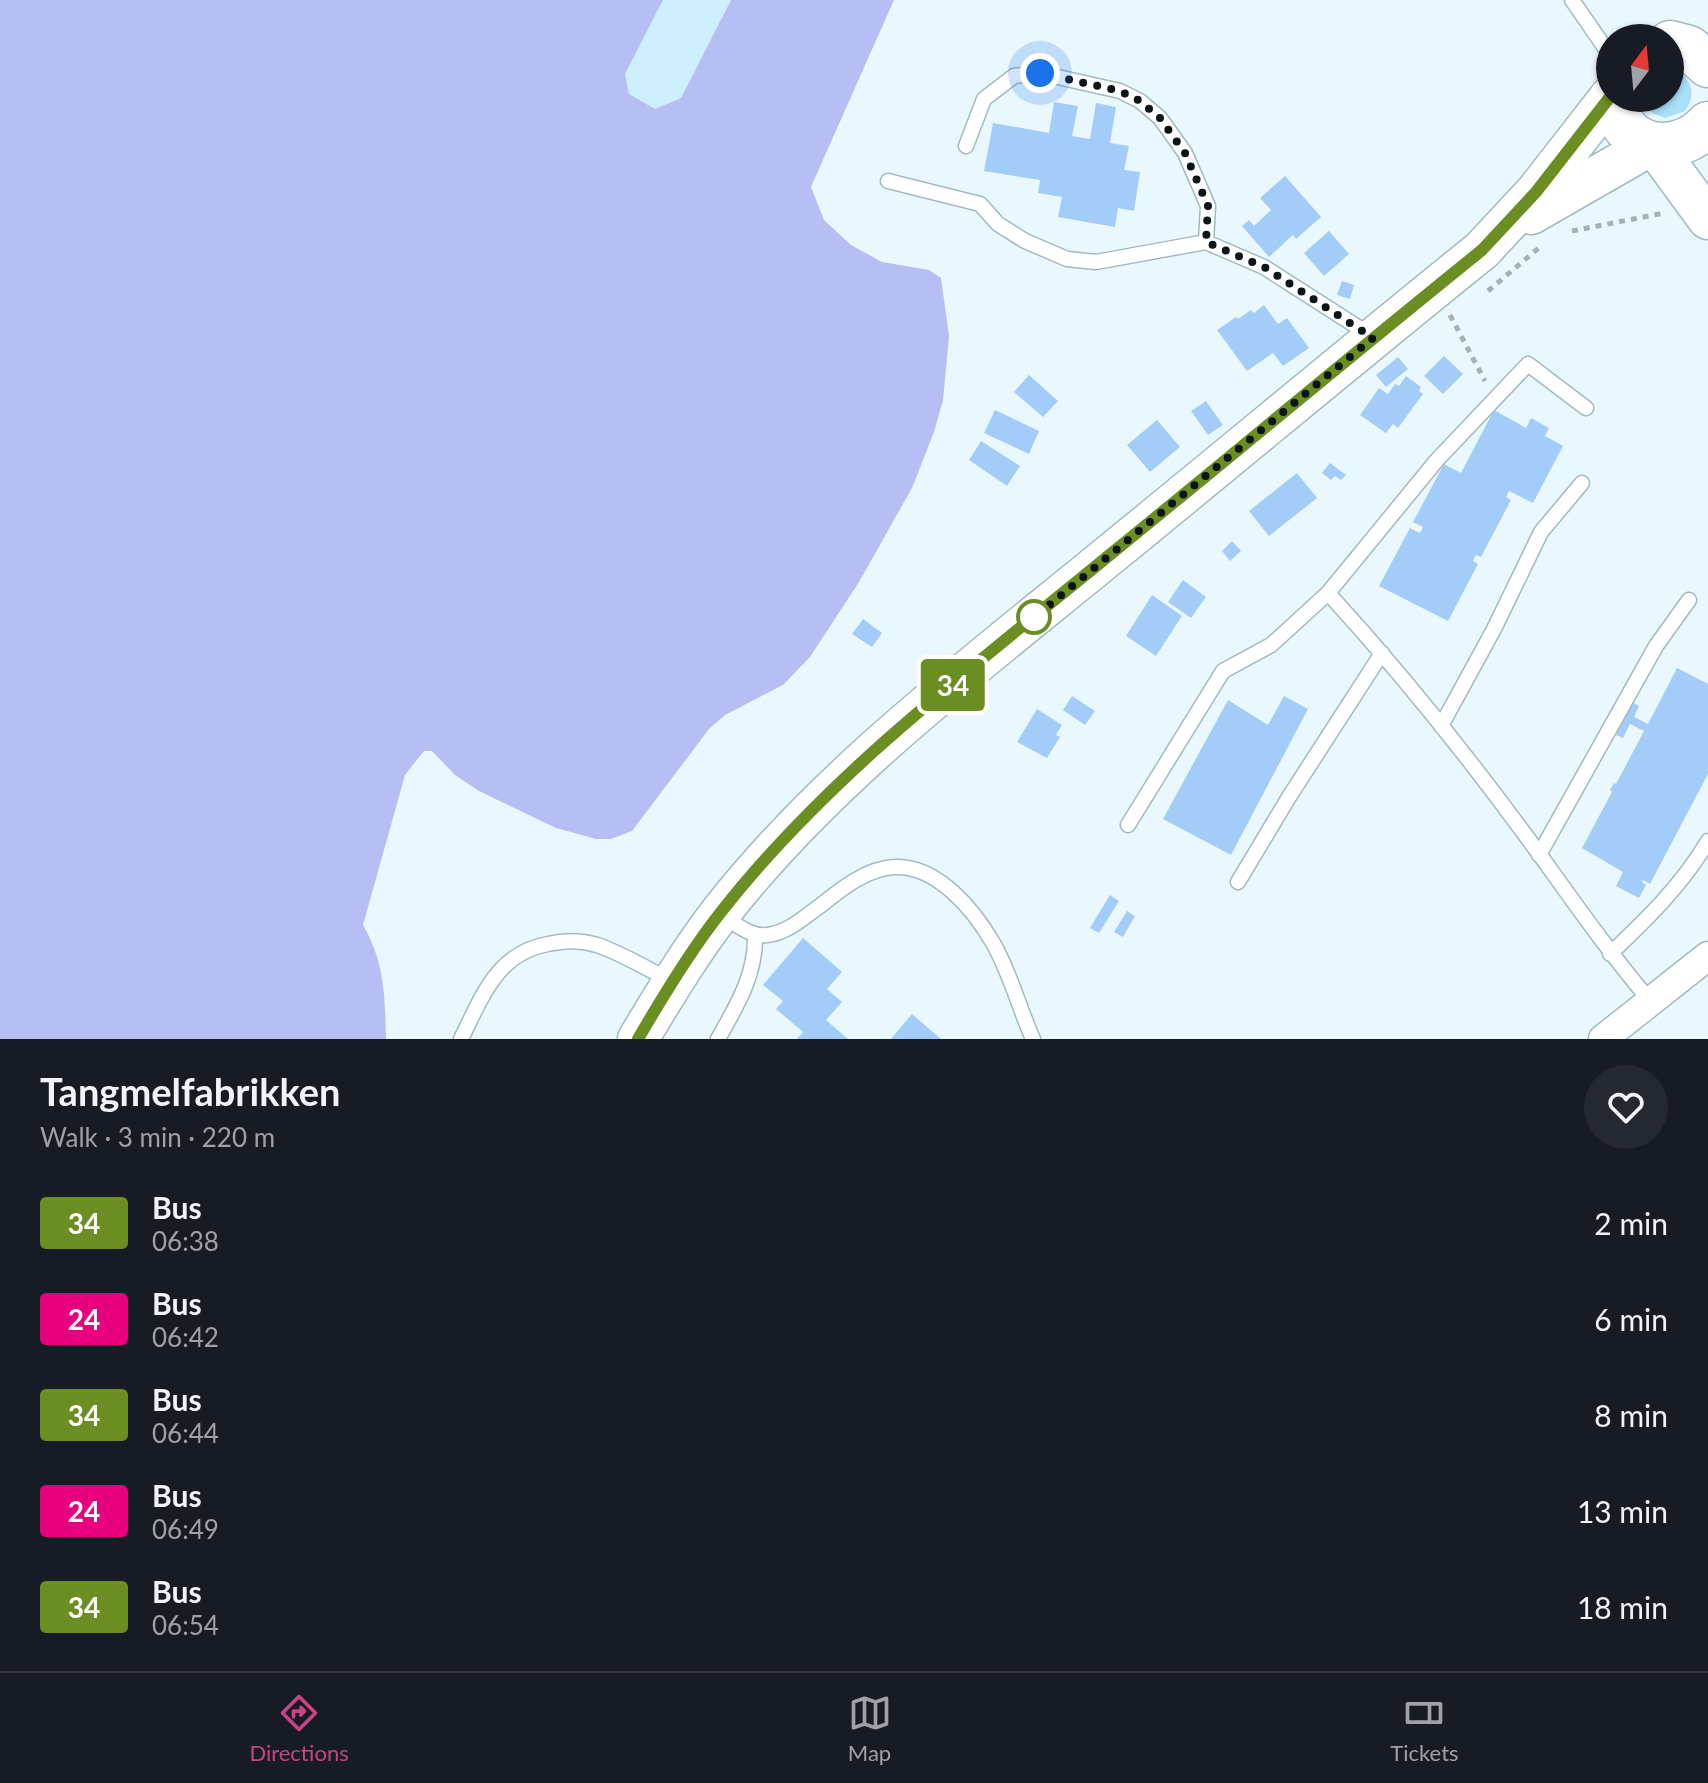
<!DOCTYPE html>
<meta charset="utf-8">
<style>
body{margin:0;font-family:Lato,sans-serif;background:#242831;color:#f1f3f6;height:100vh;display:flex;flex-direction:column;font-size:30px;white-space:nowrap}
*{box-sizing:border-box;margin:0}
p{font-size:26px;color:#9ea1a6}
.icon{flex:none;width:44px;height:44px;fill:none;stroke:currentColor;stroke-width:2;stroke-linecap:round;stroke-linejoin:round}
.map{position:relative;height:1039px;overflow:hidden}
.drawer{display:flex;flex-direction:column;background:#171b24;flex:1}
.drawer>*{flex:none}
.badge{padding:0 16px;border-radius:6px;font-size:28px;line-height:52px}
.needle{width:52px;rotate:16deg}
.tools{position:absolute;left:1596px;top:24px;display:grid;gap:16px}
.tools a{display:grid;place-items:center;width:88px;height:88px;border-radius:50%;background:#171b24;box-shadow:0 2px 6px #0004;font-size:40px}
.you{position:absolute;width:40px;height:40px;margin:-20px;border:6px solid #fff;border-radius:50%;background:#1a73e8;box-shadow:0 0 0 12px #1a73e833}
.map>.badge{position:absolute;translate:-50% -50%;box-shadow:0 0 0 4px #fff}
.round{display:grid;place-items:center;flex:none;width:84px;height:84px;border-radius:42px;background:#242831}
.summary{display:flex;align-items:center;justify-content:space-between;height:136px;padding:0 40px}
h1{font-size:38px;font-weight:700;line-height:60px}
ul{padding:0;list-style:none}
li{display:flex;align-items:center;gap:24px;height:96px;padding:0 40px}
li div{flex:1}
li b{display:block;font-size:30px}
li em{font-style:normal}
li .badge{min-width:88px;font-weight:700;text-align:center}
.tabs{display:flex;justify-content:space-around;align-items:center;height:112px;border-top:2px solid #363941;background:#171b24;font-size:22px;color:#9ea1a6}
.tabs a{display:grid;justify-items:center;gap:4px}
.tabs .on{color:#c94385}
.map>svg:first-child{display:block}
</style>
<div class="map">
<svg width="1708" height="1039" viewBox="0 0 1708 1039">
<rect width="100%" height="100%" fill="#e9f8fe"/>
<!-- built -->
<path fill="#ceeffd" d="M 663,0 L 731,0 L 681,98 L 655,109 L 629,94 L 625,74 Z"/>
<!-- green -->
<path fill="#a7e0f8" d="M 1670,69 C 1691,74 1698,94 1685,111 L 1665,118 L 1652,113 L 1643,98 L 1670,98 Z"/>
<!-- water -->
<path fill="#b5bff4" d="M 0,0 L 663,0 L 625,74 L 629,94 L 655,109 L 681,98 L 731,0 L 894,0 L 811,187 L 824,220 L 851,245 L 882,262 L 929,270 L 941,278 L 949,336 L 943,400 L 934,432 L 912,488 L 859,582 L 810,657 L 783,685 L 725,715 L 709,729 L 632,831 L 611,839 L 596,839 L 556,828 L 479,791 L 455,775 L 432,751 L 424,751 L 405,775 L 363,925 C 385,963 385,997 386,1039 L 0,1039 Z"/>
<!-- building -->
<path fill="#a3ccf9" d="M 1054,102 L 1078,106 L 1072,136 L 1090,139 L 1096,103 L 1116,107 L 1110,143 L 1129,146 L 1124,170 L 1140,172 L 1134,211 L 1118,208 L 1115,227 L 1058,217 L 1062,197 L 1038,193 L 1040,180 L 984,171 L 993,123 L 1049,133 Z
M 1285,176 L 1321,217 L 1296,239 L 1293,235 L 1269,257 L 1242,226 L 1249,220 L 1254,226 L 1271,210 L 1260,198 Z
M 1329,231 L 1349,254 L 1324,276 L 1304,253 Z
M 1342,281 L 1354,285 L 1350,299 L 1337,295 Z
M 1264,305 L 1278,324 L 1287,318 L 1309,348 L 1283,366 L 1273,353 L 1247,371 L 1217,330 L 1236,317 L 1238,319 L 1251,310 L 1254,313 Z
M 1444,356 L 1463,374 L 1443,394 L 1424,376 Z
M 1398,357 L 1408,369 L 1386,387 L 1376,375 Z
M 1029,375 L 1058,401 L 1043,417 L 1014,392 Z
M 1406,376 L 1421,387 L 1419,391 L 1423,394 L 1398,428 L 1393,424 L 1386,433 L 1360,415 L 1379,388 L 1388,394 L 1395,384 L 1399,386 Z
M 1206,401 L 1223,425 L 1208,435 L 1191,411 Z
M 995,410 L 1039,431 L 1029,454 L 984,433 Z
M 1494,410 L 1526,428 L 1531,418 L 1549,428 L 1545,436 L 1563,446 L 1533,503 L 1509,491 L 1506,497 L 1511,500 L 1481,557 L 1476,555 L 1473,561 L 1478,564 L 1448,621 L 1379,586 L 1410,528 L 1420,533 L 1423,527 L 1413,522 L 1444,464 L 1461,473 Z
M 1157,420 L 1180,447 L 1150,472 L 1127,445 Z
M 981,441 L 1020,466 L 1007,486 L 969,460 Z
M 1330,463 L 1346,475 L 1341,480 L 1335,476 L 1331,480 L 1322,473 Z
M 1297,473 L 1317,498 L 1269,536 L 1249,511 Z
M 1232,541 L 1241,551 L 1230,561 L 1222,551 Z
M 1183,580 L 1206,597 L 1191,618 L 1168,602 Z
M 1152,595 L 1182,616 L 1156,656 L 1126,636 Z
M 863,619 L 882,633 L 872,647 L 852,634 Z
M 1677,668 L 1708,684 L 1708,774 L 1650,884 L 1643,880 L 1642,882 L 1646,885 L 1639,898 L 1616,886 L 1623,872 L 1582,848 L 1612,792 L 1610,790 L 1614,783 L 1616,784 L 1644,731 L 1630,724 L 1623,738 L 1612,733 L 1630,701 L 1639,706 L 1634,717 L 1648,724 Z
M 1072,696 L 1095,711 L 1085,725 L 1063,710 Z
M 1284,696 L 1308,709 L 1231,855 L 1163,819 L 1228,700 L 1268,725 Z
M 1037,709 L 1062,725 L 1056,735 L 1060,737 L 1047,758 L 1017,742 Z
M 1110,895 L 1119,901 L 1099,933 L 1090,928 Z
M 1127,911 L 1135,916 L 1123,937 L 1114,932 Z
M 803,938 L 842,972 L 827,989 L 842,1002 L 826,1020 L 848,1039 L 797,1039 L 803,1032 L 776,1009 L 783,1001 L 763,985 Z
M 912,1014 L 941,1039 L 891,1039 Z"/>
<g fill="none" stroke-linecap="round" stroke-linejoin="round">
<!-- lane casing -->
<g stroke="#a2b9c3" stroke-width="17">
<path id="lane" d="M 1572,0 L 1610,55
M 966,146 L 984,99 L 1014,76 L 1040,73 L 1120,91 L 1140,101 L 1160,118 L 1185,153 L 1208,206 L 1206,242
M 888,181 L 980,204 L 998,224 L 1025,241 L 1067,259 L 1096,262 L 1206,242 L 1264,267 L 1370,335
M 1328,593 C 1404,676 1474,764 1540,855 C 1576,905 1611,955 1651,1002
M 1441,726 L 1494,629 L 1541,532 L 1582,483
M 1128,825 L 1223,671 L 1271,645 L 1328,593 L 1437,460 L 1528,364 L 1586,408
M 1539,855 L 1656,646 L 1689,600
M 1238,882 L 1289,797 L 1382,653
M 723,916 C 736,924 750,937 767,935 C 788,933 804,917 820,906 C 841,889 867,868 895,867 C 937,865 974,910 993,943 C 1010,972 1019,1008 1033,1039
M 1610,954 C 1647,919 1682,885 1708,841
M 461,1039 C 482,997 497,953 548,944 C 565,940 580,940 597,945 C 621,953 646,968 669,980
M 718,1039 C 737,1005 756,975 755,935"/>
</g>
<!-- street casing -->
<g stroke="#a2b9c3" stroke-width="31">
<path id="street" d="M 1603,1039 L 1708,956"/>
</g>
<!-- secondary casing -->
<g stroke="#a2b9c3" stroke-width="43">
<path id="secondary" d="M 1531,214 L 1653,144 L 1708,219
M 638,1039 C 664,996 690,952 721,912 C 828,775 978,663 1112,553 C 1236,452 1358,350 1482,250 L 1536,192 L 1610,97"/>
</g>
<!-- primary casing -->
<g stroke="#a2b9c3" stroke-width="47">
<path id="primary" d="M 1670,43 L 1689,48 L 1708,65
M 1615,98 C 1619,150 1676,159 1708,124"/>
</g>
<!-- path -->
<path stroke="#a4b2b7" stroke-width="5" stroke-dasharray="6 6" stroke-linecap="butt" d="M 1572,231 L 1664,213
M 1488,291 L 1541,246
M 1450,315 L 1485,381"/>
<!-- lane -->
<use href="#lane" stroke="#fff" stroke-width="14"/>
<!-- street -->
<use href="#street" stroke="#fff" stroke-width="28"/>
<!-- secondary -->
<use href="#secondary" stroke="#fff" stroke-width="40"/>
<!-- primary -->
<use href="#primary" stroke="#fff" stroke-width="44"/>
</g>
<g fill="none" stroke-linecap="round" stroke-linejoin="round">
<!-- line casing -->
<g stroke="#fff" stroke-width="18">
<path id="line" d="M 638,1039 C 663,996 690,951 721,912 C 830,773 976,665 1112,553 C 1236,452 1358,350 1482,250 L 1536,192 L 1610,97"/>
</g>
<!-- line -->
<use href="#line" stroke="#6b8e23" stroke-width="12"/>
<!-- walk -->
<path stroke="#0b1417" stroke-width="8" stroke-dasharray="0 14.4" d="M 1034,617 L 1031,620 L 1373,338 L 1264,267 L 1206,242 L 1208,206 L 1185,153 L 1160,118 L 1140,101 L 1120,91 L 1040,73"/>
</g>
<!-- markers -->
<circle fill="#fff" stroke="#6b8e23" stroke-width="4" cx="1034" cy="617" r="16"/>
</svg>
<div class="tools">
<a><svg class="needle" viewBox="-14 -14 28 28"><path d="M0-13l5 13h-10z" fill="#e53935"/><path d="M0 13l5-13h-10z" fill="#9ea1a6"/></svg></a>
</div>
<div class="you" style="left:1040px;top:73px"></div>
<b class="badge" style="left:953px;top:685px;background:#6b8e23;color:#fff">34</b>
</div>
<section class="drawer">
<div class="summary"><div><h1>Tangmelfabrikken</h1><p>Walk · 3 min · 220 m</p></div><a class="round"><svg class="icon" aria-label="heart" viewBox="0 0 24 24"><path d="M12 20l-8-8c-3-5 5-10 8-4 3-6 11-1 8 4z"/></svg></a></div>
<ul>
<li><span class="badge" style="background:#6b8e23;color:#fff">34</span><div><b>Bus</b><p>06:38</p></div><em>2 min</em></li>
<li><span class="badge" style="background:#e6007e;color:#fff">24</span><div><b>Bus</b><p>06:42</p></div><em>6 min</em></li>
<li><span class="badge" style="background:#6b8e23;color:#fff">34</span><div><b>Bus</b><p>06:44</p></div><em>8 min</em></li>
<li><span class="badge" style="background:#e6007e;color:#fff">24</span><div><b>Bus</b><p>06:49</p></div><em>13 min</em></li>
<li><span class="badge" style="background:#6b8e23;color:#fff">34</span><div><b>Bus</b><p>06:54</p></div><em>18 min</em></li>
</ul>
</section>
<nav class="tabs">
<a class="on"><svg class="icon" aria-label="directions" viewBox="0 0 24 24"><path d="M12 3l9 9-9 9-9-9zM9 14v-3h6M13 9l2 2-2 2"/></svg>Directions</a>
<a><svg class="icon" aria-label="map" viewBox="0 0 24 24"><path d="M3 6l6-2 6 2 6-2v14l-6 2-6-2-6 2zM9 4v14M15 6v14"/></svg>Map</a>
<a><svg class="icon" aria-label="tickets" viewBox="0 0 24 24"><path d="M3 7h18v10H3zM15 7v10"/></svg>Tickets</a>
</nav>
